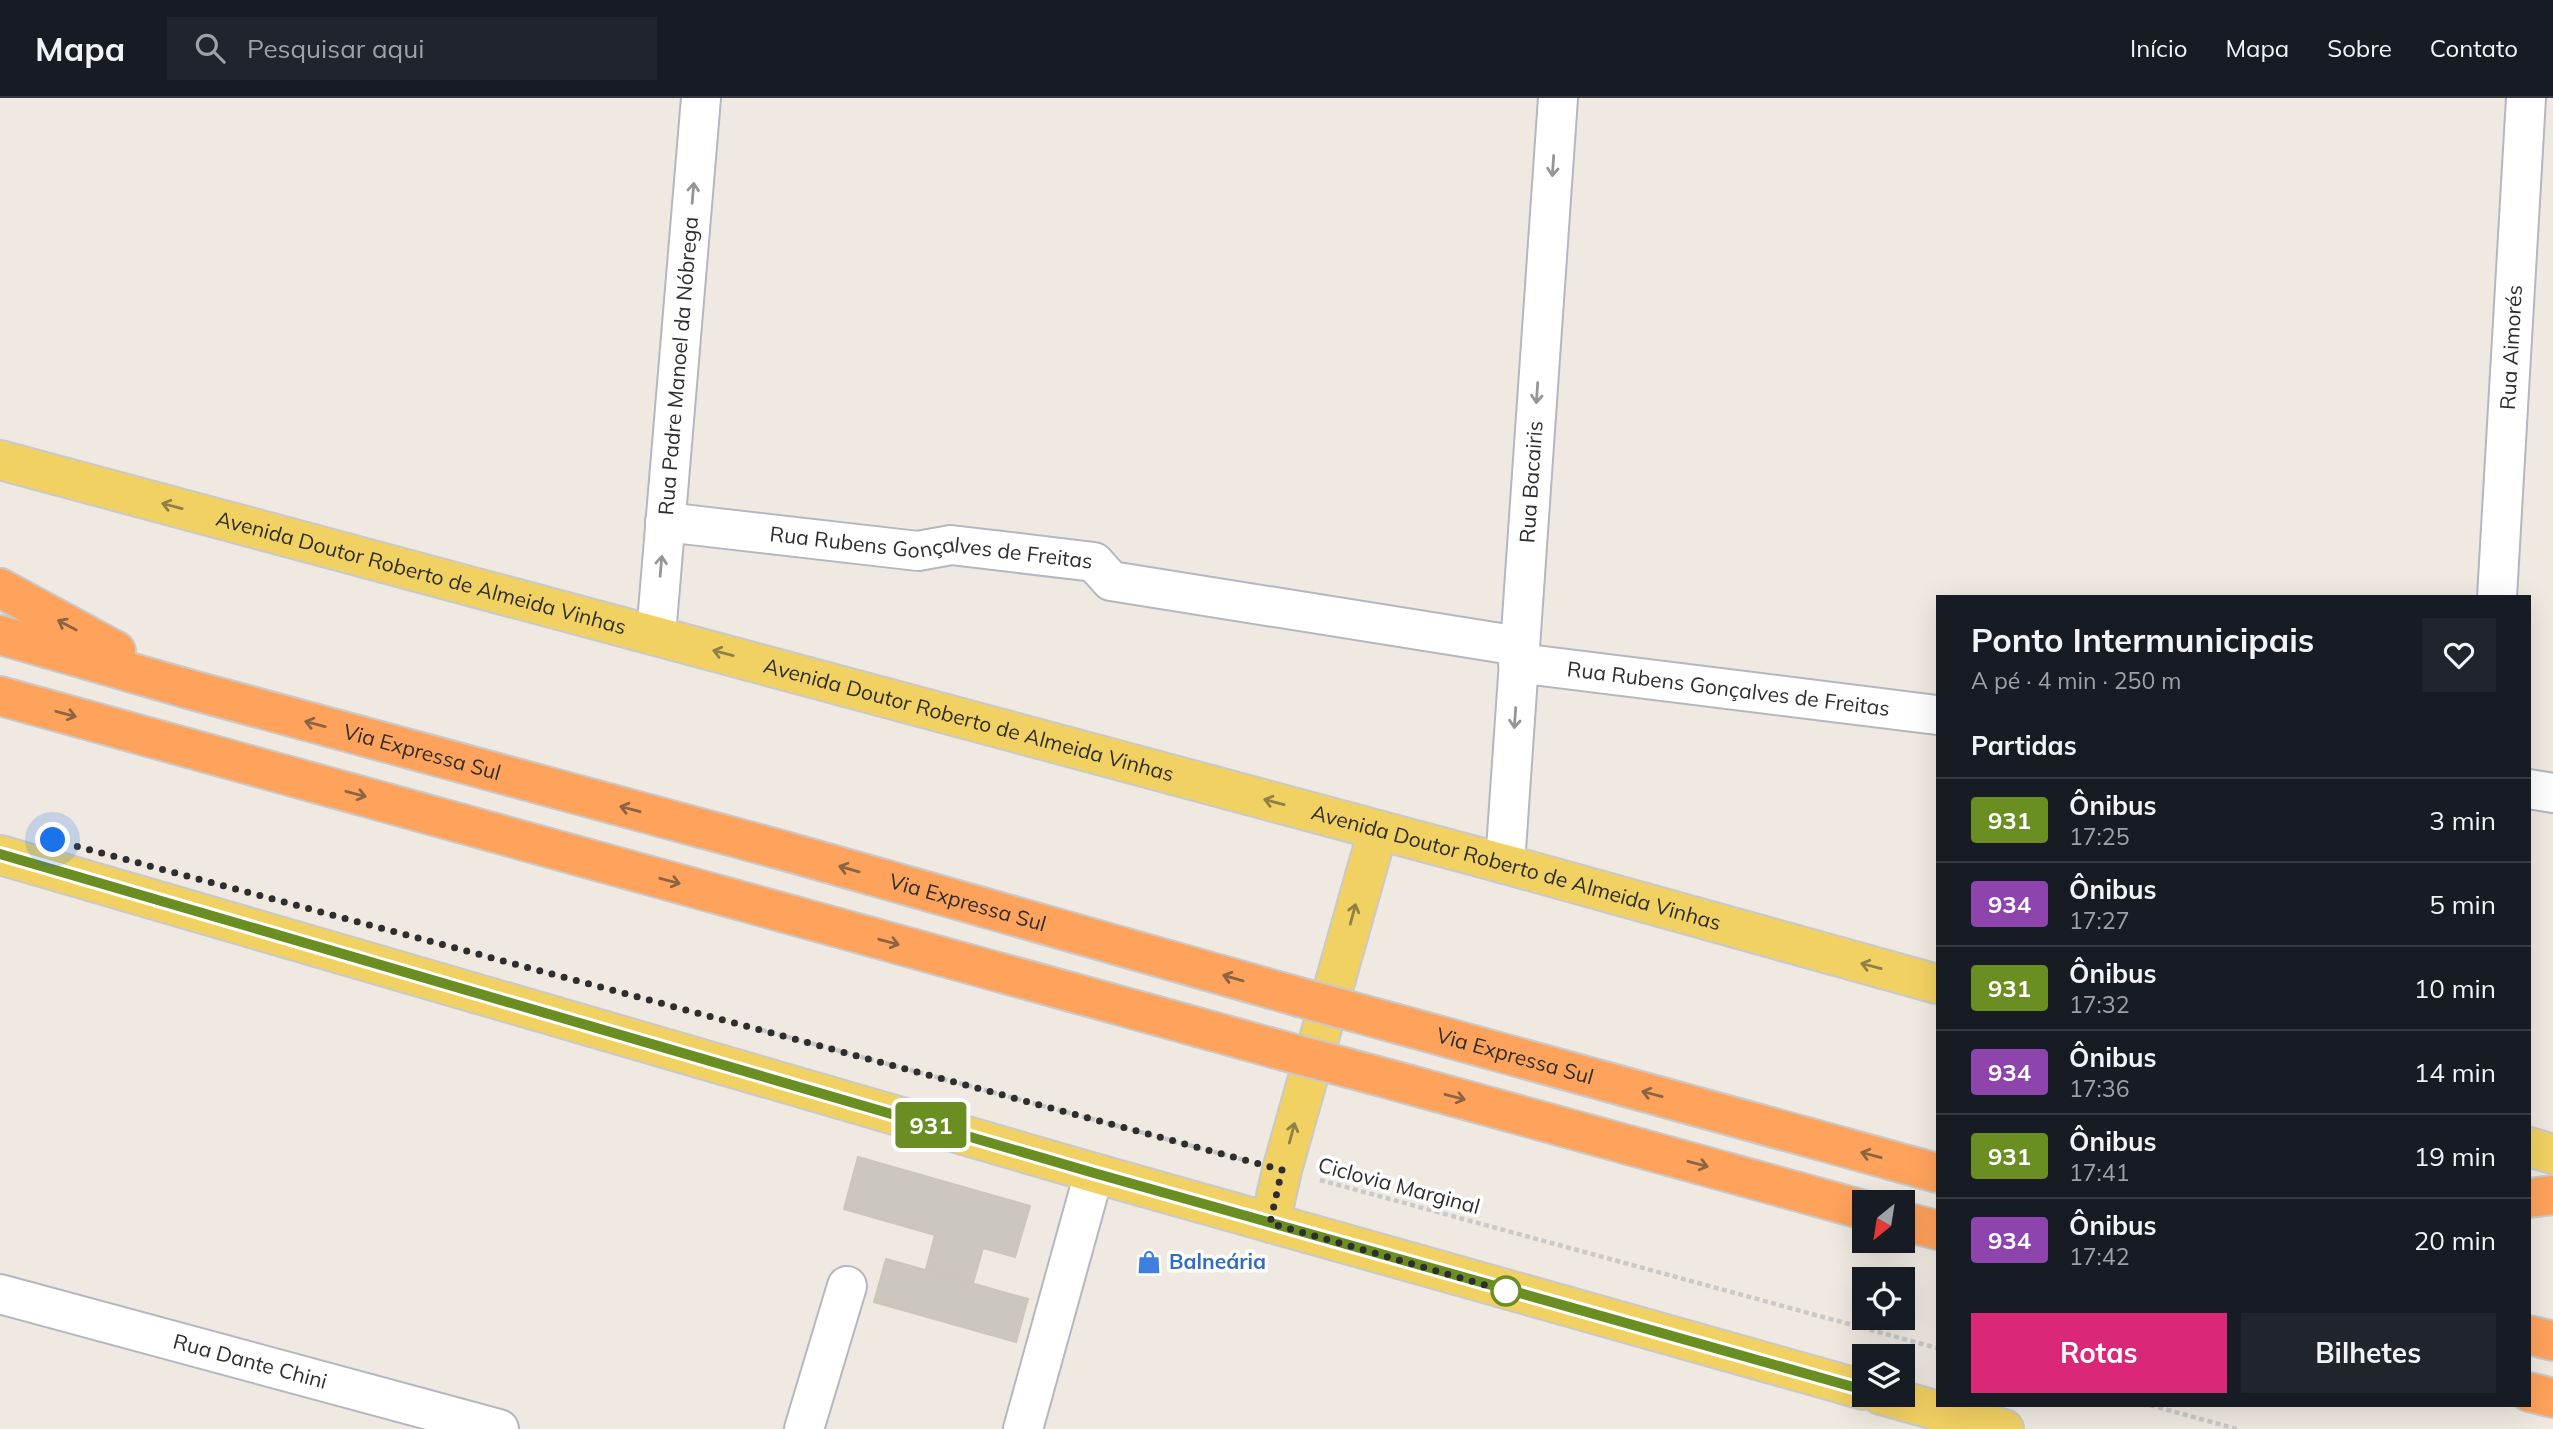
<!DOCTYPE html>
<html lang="pt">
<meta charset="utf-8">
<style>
body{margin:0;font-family:Mulish,sans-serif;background:#20242c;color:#f1f3f6;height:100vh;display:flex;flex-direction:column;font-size:26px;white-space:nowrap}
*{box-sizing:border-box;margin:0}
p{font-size:23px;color:#9ea1a6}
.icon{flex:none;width:38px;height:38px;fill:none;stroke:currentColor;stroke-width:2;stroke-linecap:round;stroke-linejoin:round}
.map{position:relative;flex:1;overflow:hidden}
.sheet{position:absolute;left:1936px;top:497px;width:595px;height:812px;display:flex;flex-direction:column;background:#171b24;border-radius:0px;box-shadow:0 7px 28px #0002}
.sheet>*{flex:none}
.badge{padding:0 14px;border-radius:5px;font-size:24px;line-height:46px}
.needle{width:46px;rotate:210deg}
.buttons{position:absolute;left:1852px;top:1092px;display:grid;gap:14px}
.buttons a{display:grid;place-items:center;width:63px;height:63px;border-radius:0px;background:#171b24;box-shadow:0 7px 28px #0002;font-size:35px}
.you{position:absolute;width:35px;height:35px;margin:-18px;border:5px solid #fff;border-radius:50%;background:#1a73e8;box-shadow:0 0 0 10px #1a73e833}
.map>.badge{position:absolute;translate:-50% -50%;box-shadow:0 0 0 4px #fff}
h2{padding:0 35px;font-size:26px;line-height:63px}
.round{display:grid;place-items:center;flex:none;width:74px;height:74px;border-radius:0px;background:#20242c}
.head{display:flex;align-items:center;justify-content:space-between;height:119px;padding:0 35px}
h1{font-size:33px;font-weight:700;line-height:52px}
.button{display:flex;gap:14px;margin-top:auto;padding:14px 35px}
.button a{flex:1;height:80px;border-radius:0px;background:#db2777;color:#fff;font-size:28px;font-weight:700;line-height:80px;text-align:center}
.button a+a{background:#20242c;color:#f1f3f6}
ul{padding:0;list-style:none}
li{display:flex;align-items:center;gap:21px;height:84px;padding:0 35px;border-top:2px solid #363941}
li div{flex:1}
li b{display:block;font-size:26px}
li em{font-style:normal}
li .badge{min-width:77px;font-weight:700;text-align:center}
header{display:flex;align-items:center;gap:42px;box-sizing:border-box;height:98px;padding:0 35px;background:#171b24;border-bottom:2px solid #363941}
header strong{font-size:33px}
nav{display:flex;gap:38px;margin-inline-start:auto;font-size:24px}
.search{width:490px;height:63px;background:#20242c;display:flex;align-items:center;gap:18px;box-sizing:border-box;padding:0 24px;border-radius:0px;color:#9ea1a6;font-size:26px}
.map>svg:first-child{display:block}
</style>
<header>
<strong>Mapa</strong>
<div class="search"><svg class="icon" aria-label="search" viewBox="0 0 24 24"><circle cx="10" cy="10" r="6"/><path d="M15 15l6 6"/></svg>Pesquisar aqui</div>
<nav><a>Início</a><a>Mapa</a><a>Sobre</a><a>Contato</a></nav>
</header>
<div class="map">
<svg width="2553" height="1331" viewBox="0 0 2553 1331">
<rect width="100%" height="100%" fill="#efe9e1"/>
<!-- building -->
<path fill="#cbc7bf" stroke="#cbc5ba" stroke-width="2" d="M 858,1059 L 1030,1108 L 1015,1159 L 983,1150 L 973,1185 L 926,1171 L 935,1137 L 844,1111 Z
M 886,1161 L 1028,1201 L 1016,1244 L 874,1204 Z"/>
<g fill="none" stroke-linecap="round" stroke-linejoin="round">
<!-- minor casing -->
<g stroke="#b4b7c1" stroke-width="42">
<g id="minor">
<path id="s1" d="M 665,424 L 918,453 L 951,447 L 1094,464 L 1111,483 L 1519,548"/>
<path id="s2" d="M 2497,499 L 2526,0"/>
<path id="s3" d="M 656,537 L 701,0"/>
<path id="s4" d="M 1518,565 L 1937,617"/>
<path d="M 2529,691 L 2553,695"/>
<path id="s5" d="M 1505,766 L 1558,0"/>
<path id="s6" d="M 0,1196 L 499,1331"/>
<path d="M 804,1331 L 847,1188"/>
<path d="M 1023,1331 L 1094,1075"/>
</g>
</g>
<!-- major casing -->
<g stroke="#c9c9c9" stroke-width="42">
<g id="major">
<path id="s7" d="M 0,362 L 1505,766 L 1937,886"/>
<path d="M 0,757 L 1094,1075 L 1864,1292"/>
<path d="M 2529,1049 L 2553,1056"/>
<path d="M 1270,1125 L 1282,1072 L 1378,732"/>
<path d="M 1881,1297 L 2004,1331"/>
</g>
</g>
<!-- highway casing -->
<g stroke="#c9c9c9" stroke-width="42">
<g id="highway">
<path d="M 0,490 L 116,553"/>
<path id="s8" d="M 0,537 L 192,592 L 785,753 L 1299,899"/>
<path d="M 0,598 L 1284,953"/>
<path id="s9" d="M 1405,928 L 1937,1075"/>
<path d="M 1389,981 L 1864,1112"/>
<path d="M 2529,1100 L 2553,1097"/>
<path d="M 1902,1123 L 1937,1132"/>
<path d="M 2529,1237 L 2553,1243"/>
<path d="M 2529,1294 L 2553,1300"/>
</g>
</g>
<!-- path -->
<path stroke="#c9c9c9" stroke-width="4.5" stroke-dasharray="5 3.5" stroke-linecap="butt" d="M 762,932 L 1244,1062
M 1320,1082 L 1937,1250
M 2150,1307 L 2237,1331"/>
<!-- minor -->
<use href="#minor" stroke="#fff" stroke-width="38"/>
<!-- major -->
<use href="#major" stroke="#f2d163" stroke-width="38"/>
<!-- highway -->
<use href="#highway" stroke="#ffa35c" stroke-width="38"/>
<!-- highway-bridge casing -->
<g stroke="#c9c9c9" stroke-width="42" stroke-linecap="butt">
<path id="highway-bridge" d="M 1299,899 L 1405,928
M 1284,953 L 1389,981"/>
</g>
<!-- highway-bridge -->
<use href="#highway-bridge" stroke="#ffa35c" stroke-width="38"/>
</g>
<!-- one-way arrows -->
<defs><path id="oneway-shaft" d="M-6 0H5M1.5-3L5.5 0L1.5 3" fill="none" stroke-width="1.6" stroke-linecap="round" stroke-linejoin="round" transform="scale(1.75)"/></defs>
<g stroke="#969696">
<use href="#oneway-shaft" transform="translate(1553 68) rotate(94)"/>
<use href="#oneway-shaft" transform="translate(693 95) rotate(-85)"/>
<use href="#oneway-shaft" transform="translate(1537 295) rotate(94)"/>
<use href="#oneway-shaft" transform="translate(661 468) rotate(-85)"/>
<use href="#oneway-shaft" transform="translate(1515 620) rotate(94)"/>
</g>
<g stroke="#908048">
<use href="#oneway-shaft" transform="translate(172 408) rotate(-165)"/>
<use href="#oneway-shaft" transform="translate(723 555) rotate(-165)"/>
<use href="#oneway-shaft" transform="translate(1274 704) rotate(-165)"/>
<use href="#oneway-shaft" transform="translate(1353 816) rotate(-75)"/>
<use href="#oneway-shaft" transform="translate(1871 868) rotate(-165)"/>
<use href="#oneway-shaft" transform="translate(1292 1035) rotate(-75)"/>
</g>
<g stroke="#8c6343">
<use href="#oneway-shaft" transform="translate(67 527) rotate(-152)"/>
<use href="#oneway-shaft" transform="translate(66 616) rotate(15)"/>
<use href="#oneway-shaft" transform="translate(315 626) rotate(-165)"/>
<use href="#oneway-shaft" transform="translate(356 696) rotate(15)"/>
<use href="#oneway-shaft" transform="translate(630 711) rotate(-165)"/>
<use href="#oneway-shaft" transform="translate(849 771) rotate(-164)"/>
<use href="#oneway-shaft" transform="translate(670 783) rotate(15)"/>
<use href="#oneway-shaft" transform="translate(889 844) rotate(15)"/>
<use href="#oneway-shaft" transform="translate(1233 880) rotate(-164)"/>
<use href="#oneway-shaft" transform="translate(1652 996) rotate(-165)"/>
<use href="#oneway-shaft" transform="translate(1455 999) rotate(15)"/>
<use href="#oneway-shaft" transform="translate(1871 1057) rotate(-165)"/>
<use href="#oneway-shaft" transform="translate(1698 1066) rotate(15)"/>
</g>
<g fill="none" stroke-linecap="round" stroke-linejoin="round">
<!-- line casing -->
<g stroke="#fff" stroke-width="16">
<path id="line" d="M 0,756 L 1094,1075 L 1864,1292"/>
</g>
<!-- line -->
<use href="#line" stroke="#6b8e23" stroke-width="10"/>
<!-- walk -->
<path stroke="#2e2e2e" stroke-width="7" stroke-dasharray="0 12.6" d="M 53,742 L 1282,1072 L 1270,1125 L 1506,1193"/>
</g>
<!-- icons -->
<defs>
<g id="shop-bare" transform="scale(1.89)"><path d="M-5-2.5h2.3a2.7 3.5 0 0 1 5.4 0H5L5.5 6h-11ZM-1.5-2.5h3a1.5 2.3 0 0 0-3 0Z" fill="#3f7fe0" stroke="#fff" stroke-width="2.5" paint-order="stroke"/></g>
</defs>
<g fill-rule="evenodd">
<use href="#shop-bare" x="1149" y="1164"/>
</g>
<!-- markers -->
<circle fill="#fff" stroke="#6b8e23" stroke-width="3.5" cx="1506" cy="1193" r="14"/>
<g text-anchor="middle" stroke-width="7" stroke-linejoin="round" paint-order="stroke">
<!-- street labels -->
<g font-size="21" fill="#2e2e2e" stroke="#fff">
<text dy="7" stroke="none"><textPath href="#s2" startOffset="250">Rua Aimorés</textPath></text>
<text dy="7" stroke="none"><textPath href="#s3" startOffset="270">Rua Padre Manoel da Nóbrega</textPath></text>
<text dy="7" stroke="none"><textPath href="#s5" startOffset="383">Rua Bacairis</textPath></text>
<text dy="7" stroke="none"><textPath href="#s1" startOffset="268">Rua Rubens Gonçalves de Freitas</textPath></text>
<text dy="7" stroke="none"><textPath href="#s7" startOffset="436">Avenida Doutor Roberto de Almeida Vinhas</textPath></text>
<text dy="7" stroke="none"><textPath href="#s4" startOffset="212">Rua Rubens Gonçalves de Freitas</textPath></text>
<text dy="7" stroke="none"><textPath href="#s7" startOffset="1003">Avenida Doutor Roberto de Almeida Vinhas</textPath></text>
<text dy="7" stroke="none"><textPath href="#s8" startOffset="438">Via Expressa Sul</textPath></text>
<text dy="7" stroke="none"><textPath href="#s7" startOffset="1570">Avenida Doutor Roberto de Almeida Vinhas</textPath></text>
<text dy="7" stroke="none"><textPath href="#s8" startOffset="1004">Via Expressa Sul</textPath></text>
<text dy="7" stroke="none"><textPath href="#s9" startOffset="114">Via Expressa Sul</textPath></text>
<text transform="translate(1399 1088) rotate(15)" y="7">Ciclovia Marginal</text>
<text dy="7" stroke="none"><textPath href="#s6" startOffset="259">Rua Dante Chini</textPath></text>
</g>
<!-- shop labels -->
<g font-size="21" font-weight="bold" fill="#366cbe" stroke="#fff" text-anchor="start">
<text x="1169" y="1171">Balneária</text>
</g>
</g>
</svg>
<div class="buttons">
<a><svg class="needle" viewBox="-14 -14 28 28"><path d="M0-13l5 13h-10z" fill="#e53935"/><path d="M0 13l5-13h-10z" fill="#9ea1a6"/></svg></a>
<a><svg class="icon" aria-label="locate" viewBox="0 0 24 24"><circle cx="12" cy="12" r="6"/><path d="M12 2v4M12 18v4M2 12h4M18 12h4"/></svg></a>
<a><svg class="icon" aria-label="layers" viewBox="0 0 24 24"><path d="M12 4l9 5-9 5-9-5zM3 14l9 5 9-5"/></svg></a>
</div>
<div class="you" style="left:53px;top:742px"></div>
<b class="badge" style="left:931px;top:1027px;background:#6b8e23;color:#fff">931</b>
<section class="sheet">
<div class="head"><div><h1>Ponto Intermunicipais</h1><p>A pé · 4 min · 250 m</p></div><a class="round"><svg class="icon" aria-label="heart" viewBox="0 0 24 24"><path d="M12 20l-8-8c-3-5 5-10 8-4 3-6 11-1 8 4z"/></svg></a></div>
<h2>Partidas</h2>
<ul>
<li><span class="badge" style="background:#6b8e23;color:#fff">931</span><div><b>Ônibus</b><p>17:25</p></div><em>3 min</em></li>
<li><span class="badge" style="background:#8e44ad;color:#fff">934</span><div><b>Ônibus</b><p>17:27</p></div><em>5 min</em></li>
<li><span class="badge" style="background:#6b8e23;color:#fff">931</span><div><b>Ônibus</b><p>17:32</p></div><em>10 min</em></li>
<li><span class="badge" style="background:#8e44ad;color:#fff">934</span><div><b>Ônibus</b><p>17:36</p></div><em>14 min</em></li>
<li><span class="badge" style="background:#6b8e23;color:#fff">931</span><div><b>Ônibus</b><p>17:41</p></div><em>19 min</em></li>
<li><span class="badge" style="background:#8e44ad;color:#fff">934</span><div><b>Ônibus</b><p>17:42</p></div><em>20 min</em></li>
</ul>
<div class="button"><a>Rotas</a><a>Bilhetes</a></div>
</section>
</div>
